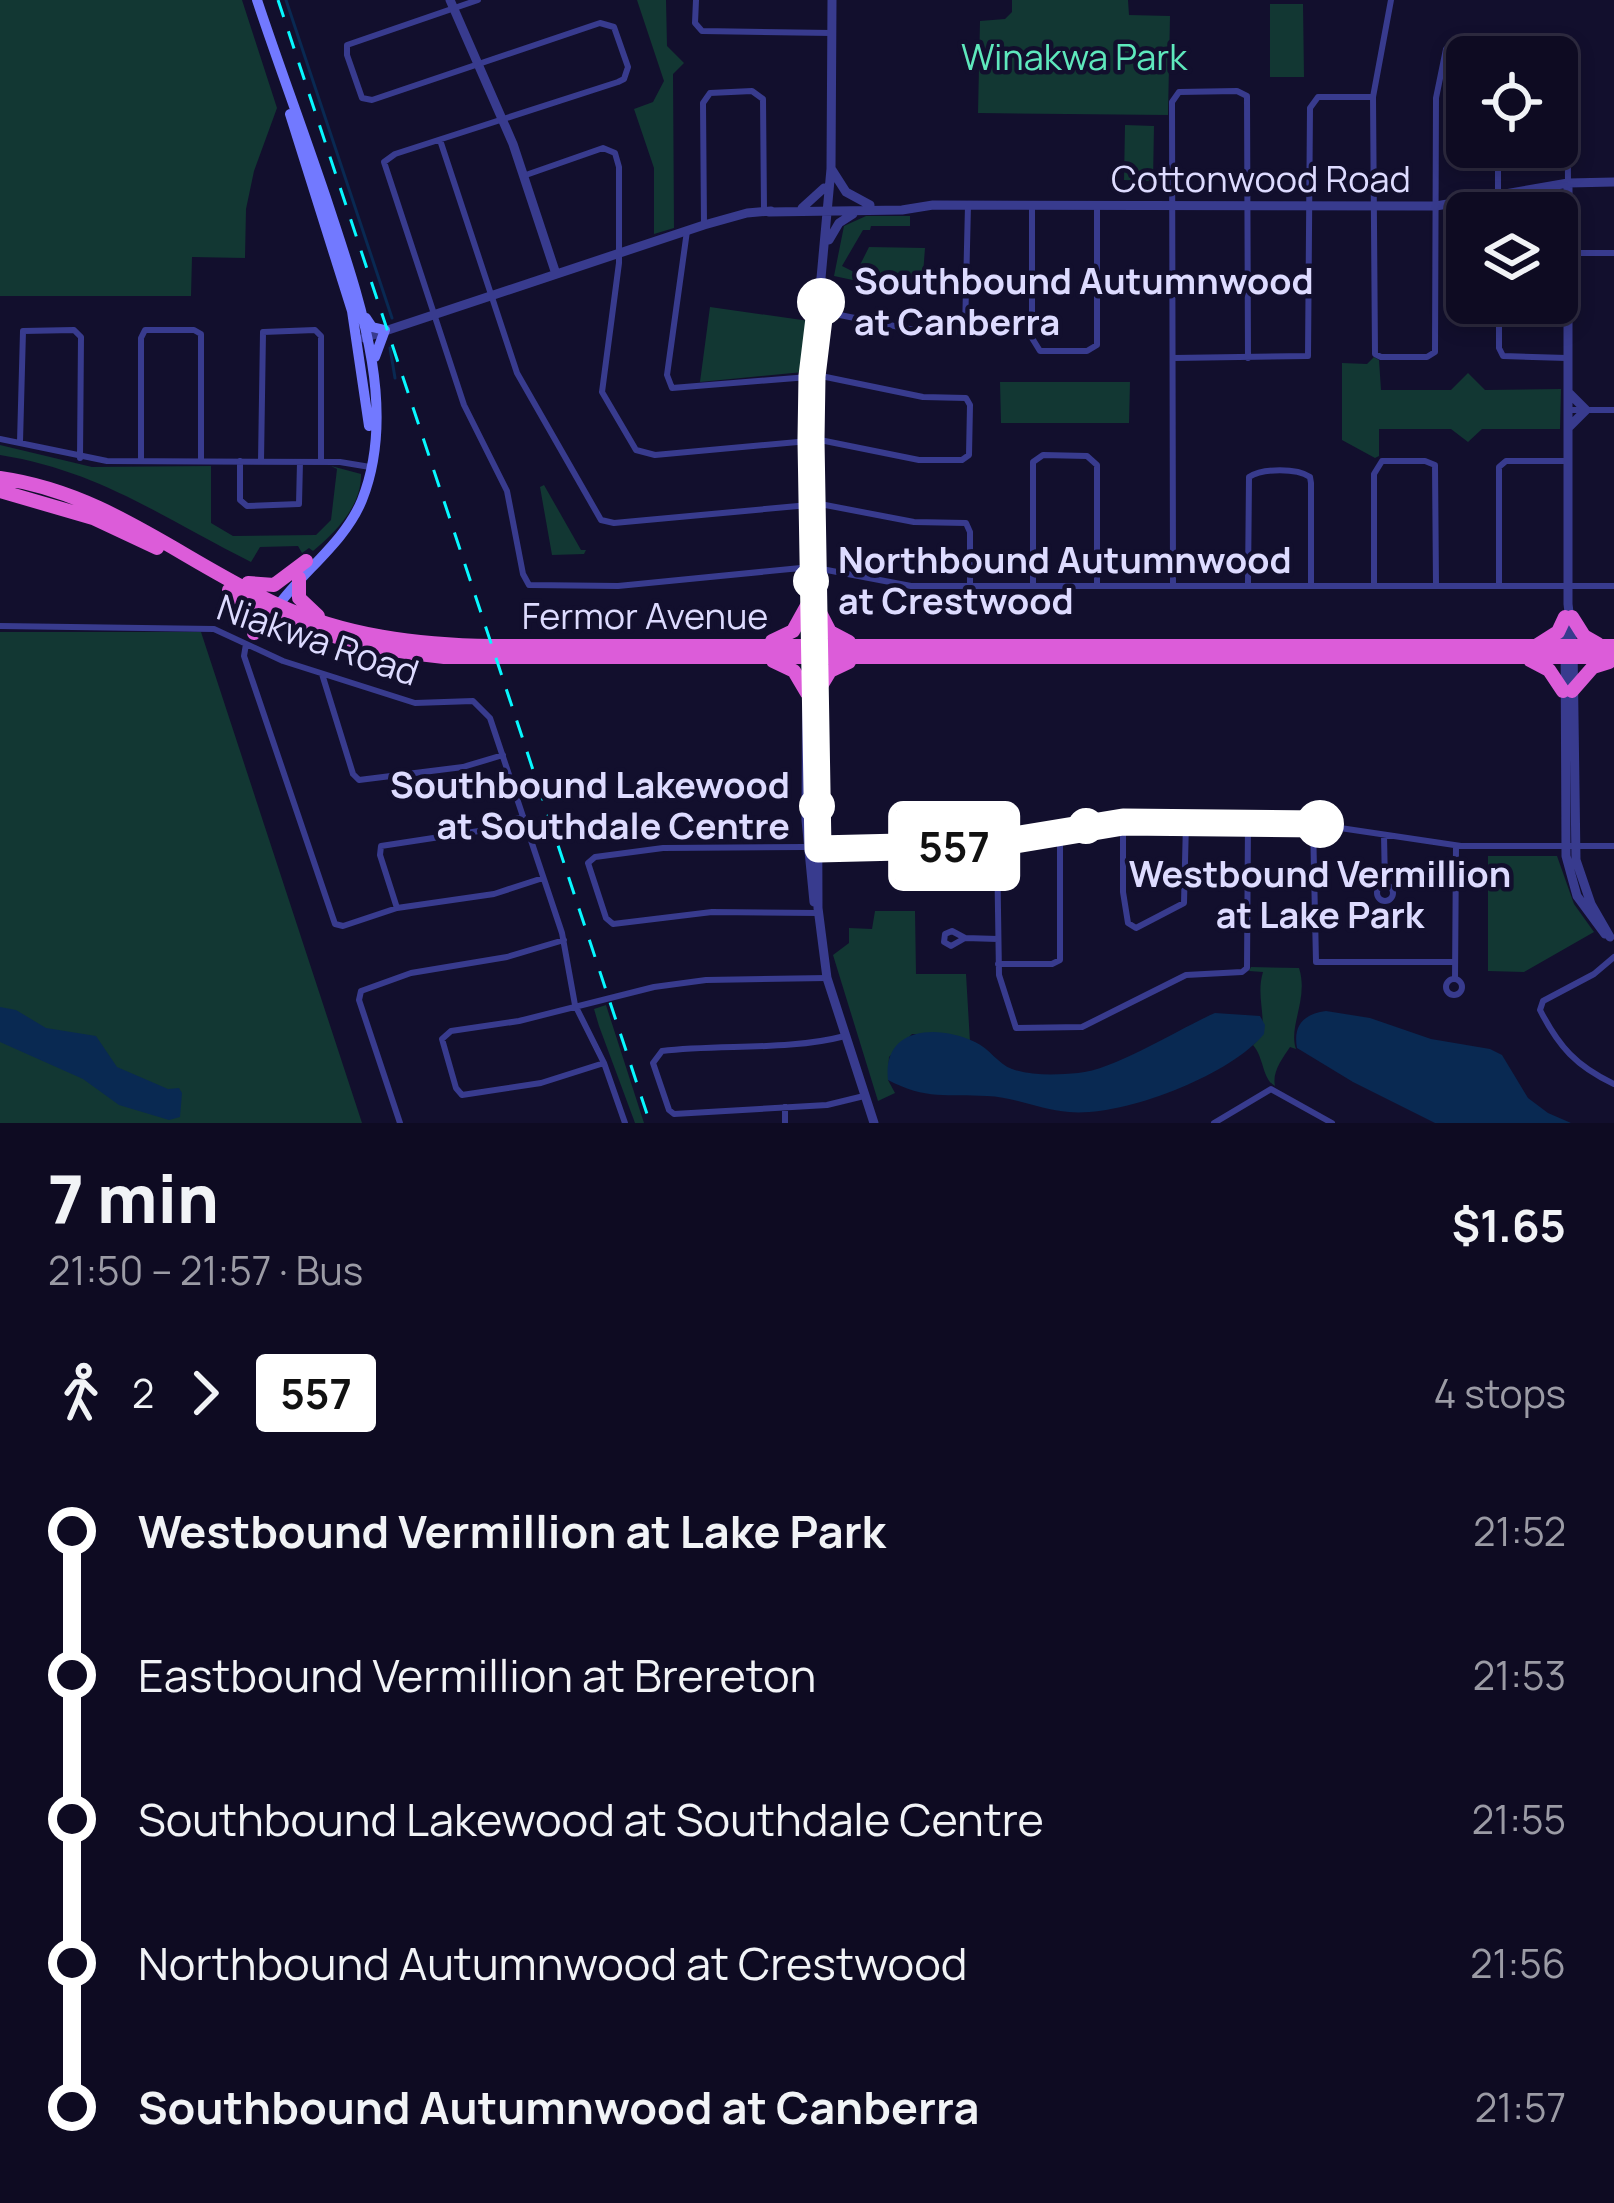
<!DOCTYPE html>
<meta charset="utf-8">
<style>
body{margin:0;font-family:Manrope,sans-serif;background:#17142a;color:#f1f3f6;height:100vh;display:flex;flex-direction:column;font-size:45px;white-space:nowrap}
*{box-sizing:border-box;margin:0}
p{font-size:39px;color:#9b9ba5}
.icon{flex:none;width:66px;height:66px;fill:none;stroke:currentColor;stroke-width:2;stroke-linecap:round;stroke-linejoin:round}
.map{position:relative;height:1123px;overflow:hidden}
.sheet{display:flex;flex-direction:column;background:#0e0b22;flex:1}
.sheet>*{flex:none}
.badge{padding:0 24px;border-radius:9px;font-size:42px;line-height:78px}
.buttons{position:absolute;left:1446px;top:36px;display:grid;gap:24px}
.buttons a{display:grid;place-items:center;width:132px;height:132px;border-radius:18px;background:#0e0b22;box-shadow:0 6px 18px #0003,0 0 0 3px #2e2b40;font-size:60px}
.map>.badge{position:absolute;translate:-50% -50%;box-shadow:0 0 0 6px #fff}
.legs{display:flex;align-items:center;gap:18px;height:132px;padding:0 48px;font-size:39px}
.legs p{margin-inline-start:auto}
.summary{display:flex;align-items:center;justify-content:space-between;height:204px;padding:0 48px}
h1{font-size:66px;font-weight:800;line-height:90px}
ul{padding:0 48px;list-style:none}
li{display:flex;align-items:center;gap:42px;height:144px;font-size:45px}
li i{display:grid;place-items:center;width:18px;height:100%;margin:0 15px;background:currentColor}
li i::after{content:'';width:30px;height:30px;margin:-15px;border:9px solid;border-radius:50%;background:#0e0b22}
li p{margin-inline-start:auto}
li:first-child i{background:linear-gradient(#0000 50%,currentColor 0)}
li:last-child i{background:linear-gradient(currentColor 50%,#0000 0)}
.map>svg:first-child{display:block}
</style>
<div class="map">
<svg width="1614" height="1123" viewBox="0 0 1614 1123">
<rect width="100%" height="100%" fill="#120f2d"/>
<!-- green -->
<path fill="#123733" d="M 0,0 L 242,0 L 277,108 L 254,171 L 246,209 L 245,258 L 192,257 L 191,296 L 0,296 Z
M 637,0 L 666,0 L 667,46 L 684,63 L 673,74 L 674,228 L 654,234 L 654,168 L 634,109 L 653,102 L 664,81 Z
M 1012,0 L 1128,0 L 1129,15 L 1170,16 L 1168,115 L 978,113 L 980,21 L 1005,19 L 1012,12 Z
M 1270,4 L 1303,4 L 1304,77 L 1270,77 Z
M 1125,125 L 1154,126 L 1153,181 L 1124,180 Z
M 866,216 L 910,216 L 910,226 L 871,226 L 870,230 L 863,230 L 842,266 L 856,273 L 869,247 L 925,248 L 922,288 L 905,285 L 903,290 L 890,287 L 891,282 L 863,276 L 862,282 L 834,276 L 844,226 Z
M 710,307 L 809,321 L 803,372 L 700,382 Z
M 1374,357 L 1379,360 L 1381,390 L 1451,390 L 1468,373 L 1485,390 L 1561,389 L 1560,429 L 1482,429 L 1468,442 L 1451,429 L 1379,429 L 1379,456 L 1375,458 L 1342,440 L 1342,363 L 1367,364 Z
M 1000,382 L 1130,382 L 1129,423 L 1001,423 Z
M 0,445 L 92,467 L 211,466 L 211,523 L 233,536 L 316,535 L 331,520 L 337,469 L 331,466 L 361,474 C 362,505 336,532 313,551 L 309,548 L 302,553 L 298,546 L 260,547 L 251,562 C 163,518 100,471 0,455 Z
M 544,485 L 581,550 L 586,550 L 584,554 L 552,555 L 540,487 Z
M 0,632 L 201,632 L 362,1123 L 0,1123 Z
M 1488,856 L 1557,856 L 1574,904 L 1594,932 L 1524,972 L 1488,971 Z
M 875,911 L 915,911 L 916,974 L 966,974 L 970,1042 L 948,1035 L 912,1034 L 889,1057 L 888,1080 L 895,1093 L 878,1101 L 833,955 L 849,943 L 849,928 L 872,929 Z
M 1251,967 L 1299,968 C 1309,999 1288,1026 1296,1049 L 1290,1047 C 1282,1059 1272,1072 1275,1086 C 1262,1079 1264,1057 1253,1045 C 1273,1027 1254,1001 1263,972 L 1249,971 Z
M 606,1005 L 644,1123 L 635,1123 L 599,1026 L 594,1009 Z"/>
<!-- water -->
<path fill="#092952" d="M 0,1007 L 16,1010 L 46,1028 L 96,1036 L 117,1067 L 168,1089 L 179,1088 L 182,1093 L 180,1117 L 169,1120 L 119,1105 L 83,1079 L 0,1042 Z
M 1326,1011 L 1370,1018 L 1431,1039 L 1490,1049 L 1502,1055 L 1528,1098 L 1548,1113 L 1571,1123 L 1435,1123 L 1353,1082 L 1297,1048 C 1293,1026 1303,1014 1326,1011 Z
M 1215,1013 L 1260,1016 L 1265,1025 L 1264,1034 C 1229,1076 1123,1117 1069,1112 C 1042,1110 1015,1097 987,1096 C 947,1094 926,1100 888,1080 C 882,1027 937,1024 975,1042 C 989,1048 998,1064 1012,1069 C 1031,1076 1058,1075 1078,1073 C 1115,1070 1178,1029 1215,1013 Z"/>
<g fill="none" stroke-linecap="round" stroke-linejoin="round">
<!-- stream -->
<path stroke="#092952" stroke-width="3" d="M 286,0 L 392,318
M 390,348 L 395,378"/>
<!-- minor -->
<path stroke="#383b8e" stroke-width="6" d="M 478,0 L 347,45 L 347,55 L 362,98 L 372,100 L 600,23 L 614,27 L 628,67 L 624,79 L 618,82 L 395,154 L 384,162 L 464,405 L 507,491 L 523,574 L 529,585 L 618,586 L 811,567 L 911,586 L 1614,586
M 696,0 L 695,23 L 702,31 L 832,33
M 1391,0 L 1373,97 L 1375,354 L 1381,357 L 1427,357 L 1435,352 L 1436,98 L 1446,49 L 1558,46 L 1567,52 L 1568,183
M 440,140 L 517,373 L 601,520 L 614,523 L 820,504 L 914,522 L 966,523 L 970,532 L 970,585
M 1498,147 L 1498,213
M 523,176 L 603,148 L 615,153 L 619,167 L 619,263 L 602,392 L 636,450 L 655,455 L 820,440 L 919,460 L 962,460 L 969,455 L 970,405 L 966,398 L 923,397 L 821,376 L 672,388 L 667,375 L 687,231
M 1032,206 L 1032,338 L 1040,351 L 1087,351 L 1097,345 L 1097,206
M 704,225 L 703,103 L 710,93 L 752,91 L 763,99 L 764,210
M 1570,253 L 1614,253
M 1499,303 L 1499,348 L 1503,356 L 1567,358
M 820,311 L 929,333 L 965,331 L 968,205
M 1173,358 L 1308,356 L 1310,108 L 1318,97 L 1371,97
M 1569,410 L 1614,410
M 0,439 L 107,461 L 340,462 L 370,467
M 20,442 L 23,331 L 74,330 L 81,337 L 80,458
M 141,461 L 141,338 L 145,330 L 194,330 L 201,334 L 201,461
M 240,461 L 240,500 L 247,506 L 299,504 L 300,462
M 261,461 L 263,332 L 315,330 L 321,336 L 321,461
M 1248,583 L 1249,477 C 1263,468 1297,468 1310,477 L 1311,483 L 1311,585
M 1499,583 L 1499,467 L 1506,461 L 1569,461
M 1033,585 L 1033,462 L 1043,455 L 1087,456 L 1097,465 L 1097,585
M 1173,585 L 1172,102 L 1179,92 L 1237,91 L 1247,96 L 1248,358
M 1374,585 L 1374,474 L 1382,461 L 1425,461 L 1435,465 L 1436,585
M 0,626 L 214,629 L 283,661 L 415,703 L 473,701 L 490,718 L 562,933 L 575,1005 L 604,1063 L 625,1123
M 246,644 L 244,656 L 335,924 L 343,926 L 397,908 L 494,894 L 543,878
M 322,674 L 353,774 L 359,780 L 463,767 L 503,755
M 1123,822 L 1123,892 L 1128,923 L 1136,928 L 1184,903 L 1186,822
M 1313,823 L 1316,962 L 1452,962
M 1384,835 L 1385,885
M 997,845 L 999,975 L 1016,1028 L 1082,1027 L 1186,975 L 1242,972 L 1247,968 L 1248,822
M1377 893a8 8 0 1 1 16 0a8 8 0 1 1-16 0Z
M 397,908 L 380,855 L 381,846 L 479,831 L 523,816
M 818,913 L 712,912 L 613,924 L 606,918 L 588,863 L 595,857 L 663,848 L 970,846 L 1123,822 L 1300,822 L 1461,846 L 1614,846
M 965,938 L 951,946 L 944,942 L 945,934 L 952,931 L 965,938 L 998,939
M 1614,957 L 1594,974 L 1543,1001 L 1540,1010 C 1559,1047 1576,1066 1614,1084
M 998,964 L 1052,964 L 1060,960 L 1060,831
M 1455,979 L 1456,846
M1446 987a8 8 0 1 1 16 0a8 8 0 1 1-16 0Z
M 845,1036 C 788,1051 721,1044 662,1051 L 653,1063 L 669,1110 L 674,1114 L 827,1105 L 864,1096
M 604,1063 L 541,1083 L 462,1095 L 456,1088 L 442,1039 L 451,1031 L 519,1021 L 654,987 L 706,980 L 827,978
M 785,1107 L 785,1123
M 400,1123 L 359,1000 L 361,991 L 411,973 L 507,957 L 564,940
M 1214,1123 L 1271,1089 L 1332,1123"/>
<!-- tertiary -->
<path stroke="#383b8e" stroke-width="9" d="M 450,0 L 513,144 L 556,274
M 832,0 L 831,169 L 812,376 L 811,591 L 817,621 L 818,908 L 827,978 L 874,1123
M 832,170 L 846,192 L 870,205
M 1568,183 L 1568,604 L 1573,646 L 1576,860 L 1591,904 L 1610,937
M 802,208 L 824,188
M 769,212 L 902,210 L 933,205 L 1436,206 L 1568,183 L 1614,182
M 829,240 L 839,223 L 853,214
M 364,338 L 704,225 L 747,213 L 771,211
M 1569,393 L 1586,410 L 1569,427
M 807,614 L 806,820 L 814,902
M 1565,626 L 1566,856 L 1577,896 L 1605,934"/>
<!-- secondary -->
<path stroke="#7279ff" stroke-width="10" d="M 257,0 C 280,69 306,138 329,207 C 358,296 399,407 362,500 C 345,542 303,571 277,607
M 290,114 L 352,311 L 369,426
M 366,318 L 372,327 L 385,330 L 375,357"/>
<!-- trunk -->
<path stroke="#dc5cd9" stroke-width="14" d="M 0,478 C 107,493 181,560 276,604 C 344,636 418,645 492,646 L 1614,646
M 0,491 L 93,518 L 157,548
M 299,578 L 299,598 L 318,616
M 248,583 L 274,585 L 306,561
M 229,590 L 253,615 L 254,633
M 244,598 C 308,634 372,650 444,657 L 1614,657
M 815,603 L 830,632 L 849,642
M 1572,617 L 1584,636 L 1598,644
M 772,641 L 793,631 L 808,604
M 1536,646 L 1558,632 L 1565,617
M 1530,660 L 1549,670 L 1563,691
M 773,661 L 794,671 L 807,693
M 1572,691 L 1593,667 L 1609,662
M 816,694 L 830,671 L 849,662"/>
<!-- rail -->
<path stroke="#07f8ff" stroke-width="3" stroke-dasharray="18 15" stroke-linecap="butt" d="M 278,0 L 650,1123"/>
</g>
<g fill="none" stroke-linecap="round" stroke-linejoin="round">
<!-- line-1 casing -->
<g stroke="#fff" stroke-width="27">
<path id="line-1" d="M 821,302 L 812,376 L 811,440 L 818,849 L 984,845 L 1123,822 L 1320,824"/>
</g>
<!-- line-1 -->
<use href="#line-1" stroke="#fff" stroke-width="18"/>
</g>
<!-- markers -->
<g fill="#fff" stroke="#fff" stroke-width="6">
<circle cx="821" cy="302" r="21"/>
<circle cx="811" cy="581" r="15"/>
<circle cx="817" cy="806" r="15"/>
<circle cx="1320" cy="824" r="21"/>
<circle cx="1086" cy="826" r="15"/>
</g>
<g text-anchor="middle" stroke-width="9" stroke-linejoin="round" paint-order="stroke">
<!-- park labels -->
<g font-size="36" fill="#5ee8bc" stroke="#120f2d">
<text x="1074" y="70">Winakwa Park</text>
</g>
<!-- street labels -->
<g font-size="36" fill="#dddbff" stroke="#120f2d">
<text x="1261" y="192">Cottonwood Road</text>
<text x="645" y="629">Fermor Avenue</text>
<text transform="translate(318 640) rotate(19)" y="13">Niakwa Road</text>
</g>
<!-- stop labels -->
<g font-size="36" font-weight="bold" fill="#dddbff" stroke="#120f2d" text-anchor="start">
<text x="854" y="294">Southbound Autumnwood<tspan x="854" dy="41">at Canberra</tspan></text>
<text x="838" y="573">Northbound Autumnwood<tspan x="838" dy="41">at Crestwood</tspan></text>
<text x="790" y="798" text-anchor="end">Southbound Lakewood<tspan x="790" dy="41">at Southdale Centre</tspan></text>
<text x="1320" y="887" text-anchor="middle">Westbound Vermillion<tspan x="1320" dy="41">at Lake Park</tspan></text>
</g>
</g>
</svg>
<div class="buttons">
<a><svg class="icon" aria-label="locate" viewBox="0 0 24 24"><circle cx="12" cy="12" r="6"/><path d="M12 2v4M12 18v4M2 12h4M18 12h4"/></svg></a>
<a><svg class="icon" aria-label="layers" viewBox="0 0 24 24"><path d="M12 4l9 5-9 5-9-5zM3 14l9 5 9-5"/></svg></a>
</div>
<b class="badge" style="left:954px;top:846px;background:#fff;color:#111">557</b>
</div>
<section class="sheet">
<div class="summary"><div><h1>7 min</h1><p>21:50 – 21:57 · Bus</p></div><b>$1.65</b></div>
<div class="legs"><svg class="icon" aria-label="walk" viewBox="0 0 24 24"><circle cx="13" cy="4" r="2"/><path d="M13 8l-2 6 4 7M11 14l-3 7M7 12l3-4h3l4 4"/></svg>2<svg class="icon" aria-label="forward" viewBox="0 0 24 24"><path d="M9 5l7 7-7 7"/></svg><b class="badge" style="background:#fff;color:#111">557</b><p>4 stops</p></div>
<ul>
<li><i style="color:#fff"></i><b>Westbound Vermillion at Lake Park</b><p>21:52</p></li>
<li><i style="color:#fff"></i><span>Eastbound Vermillion at Brereton</span><p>21:53</p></li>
<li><i style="color:#fff"></i><span>Southbound Lakewood at Southdale Centre</span><p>21:55</p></li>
<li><i style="color:#fff"></i><span>Northbound Autumnwood at Crestwood</span><p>21:56</p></li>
<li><i style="color:#fff"></i><b>Southbound Autumnwood at Canberra</b><p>21:57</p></li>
</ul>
</section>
